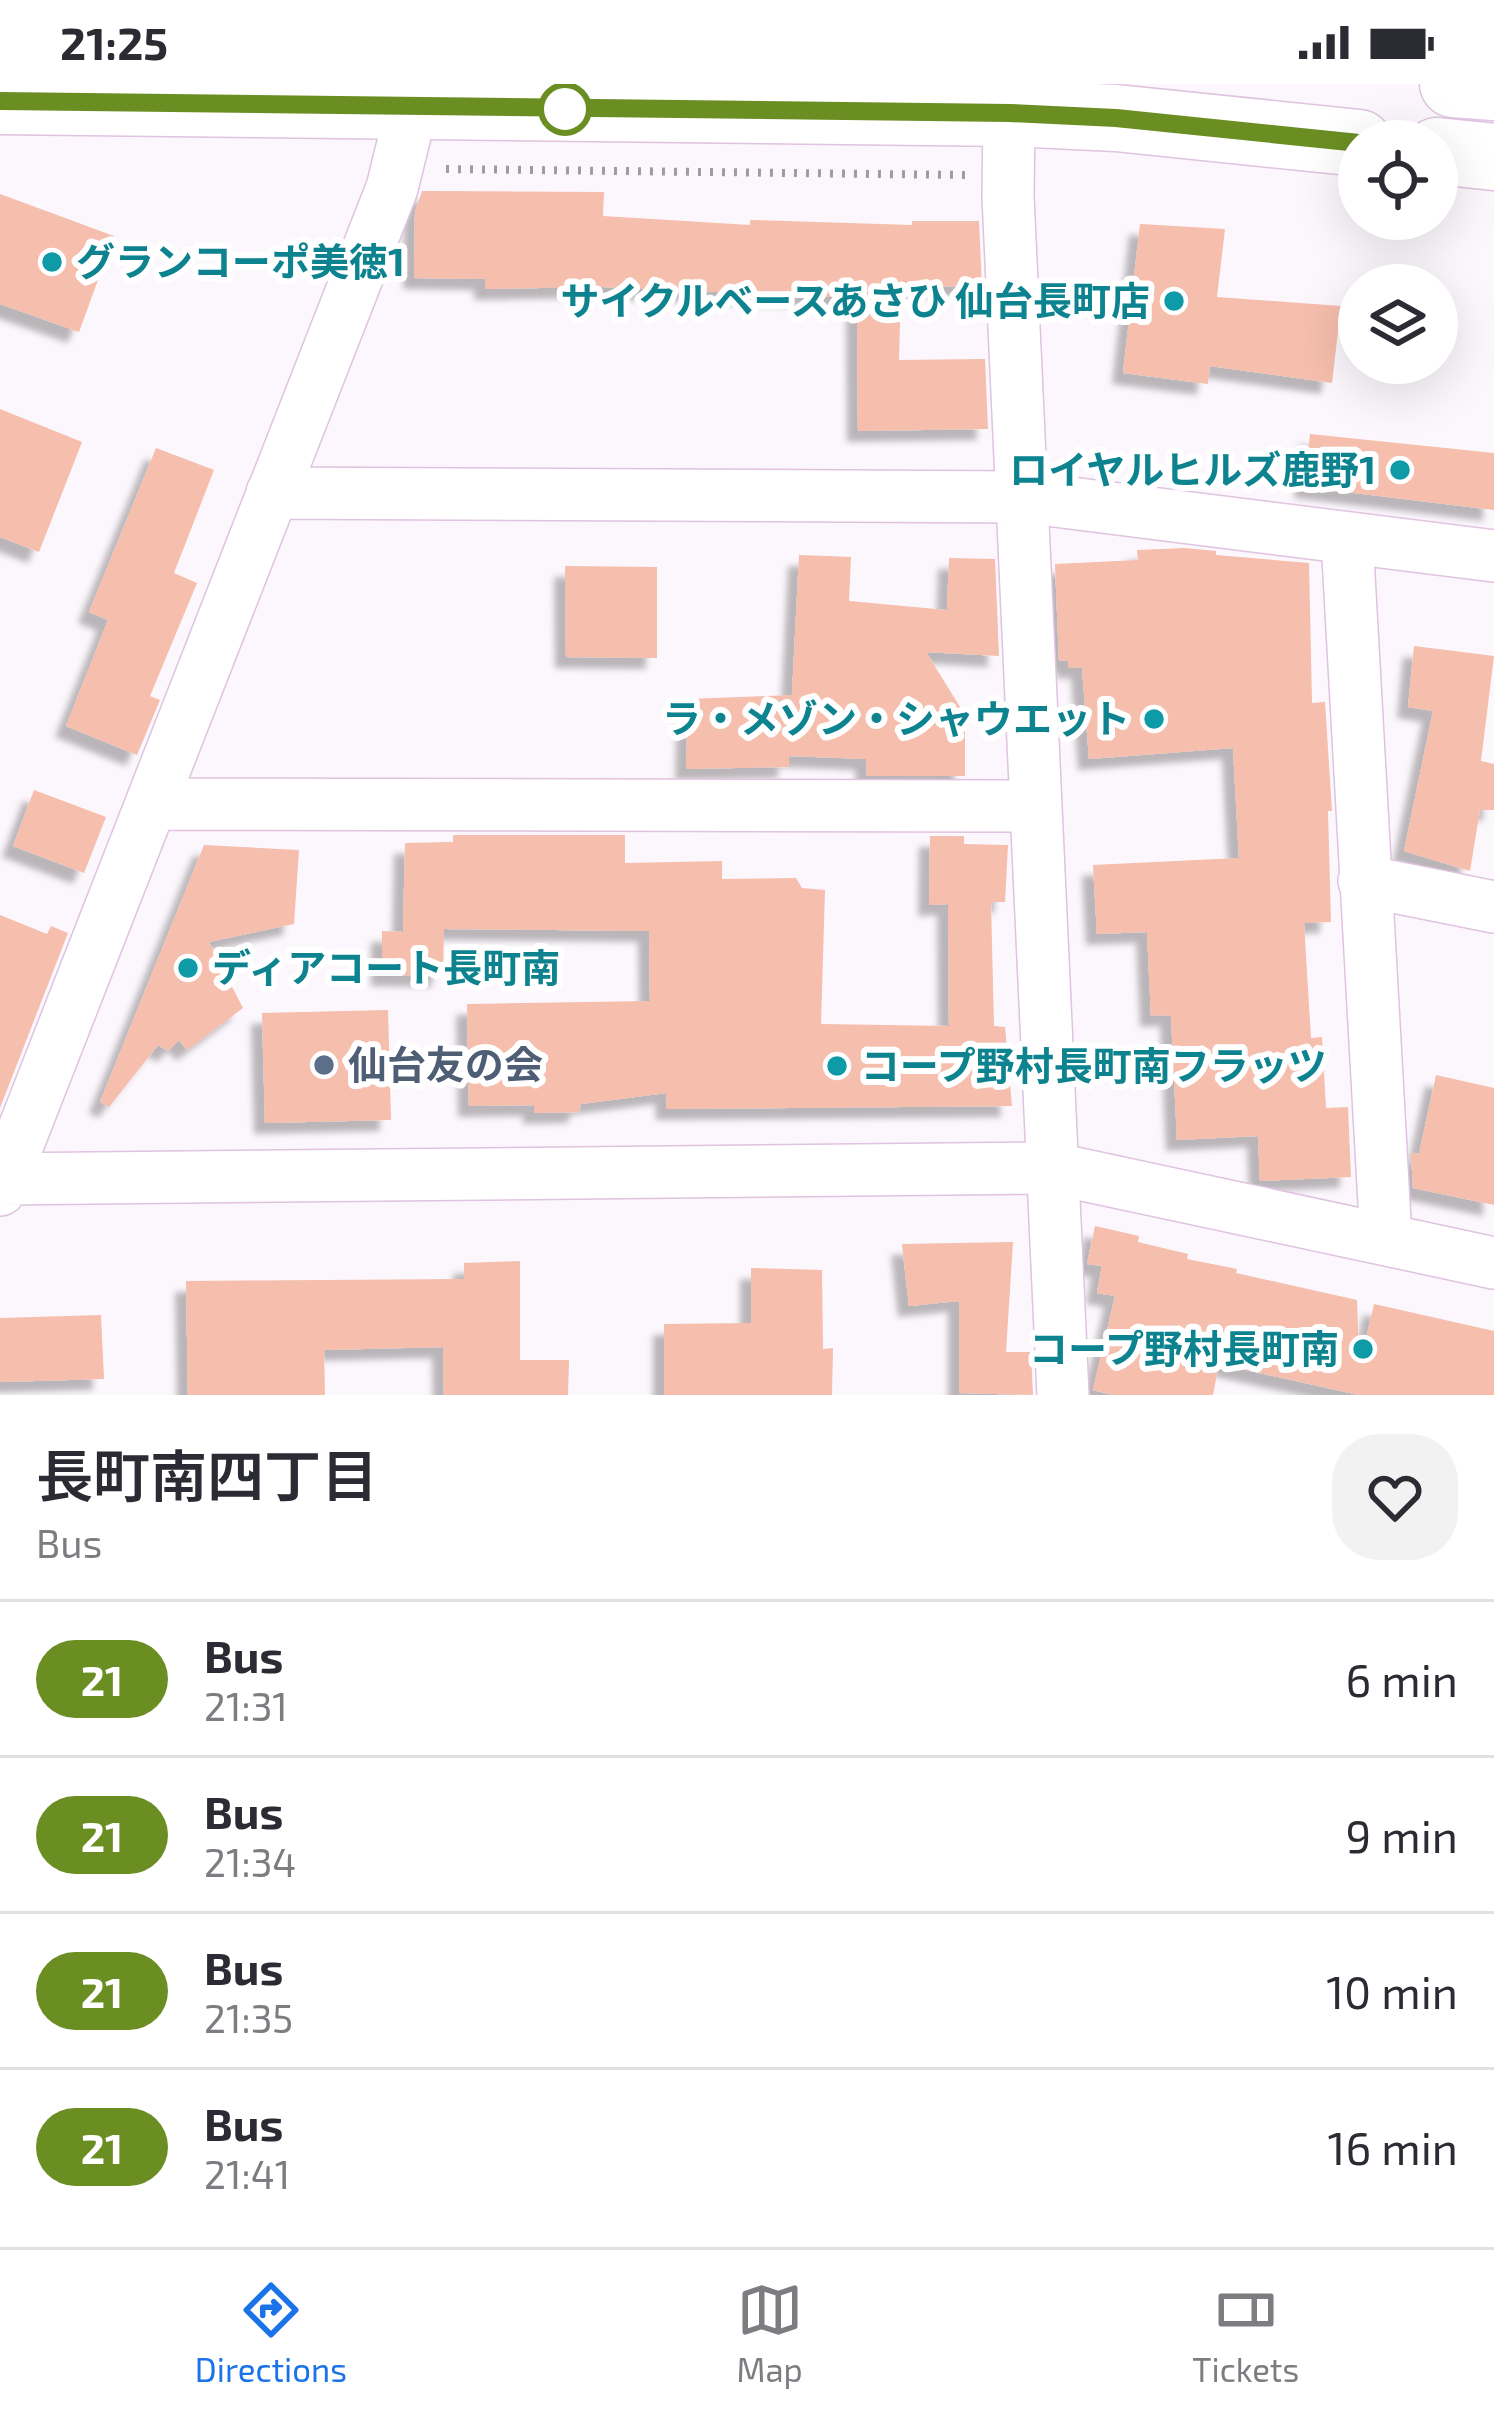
<!DOCTYPE html>
<meta charset="utf-8">
<style>
body{margin:0;font-family:"Exo 2","Noto Sans JP",sans-serif;background:#f2f2f3;color:#2b2b33;height:100vh;display:flex;flex-direction:column;font-size:45px;white-space:nowrap}
*{box-sizing:border-box;margin:0}
p{font-size:39px;color:#7c7c81}
.icon{flex:none;width:66px;height:66px;fill:none;stroke:currentColor;stroke-width:2;stroke-linecap:round;stroke-linejoin:round}
.map{position:relative;height:1311px;overflow:hidden}
.details{display:flex;flex-direction:column;background:#fff;flex:1}
.details>*{flex:none}
.badge{padding:0 24px;border-radius:39px;font-size:42px;line-height:78px}
.fabs{position:absolute;left:1338px;top:36px;display:grid;gap:24px}
.fabs a{display:grid;place-items:center;width:120px;height:120px;border-radius:50%;background:#fff;box-shadow:0 12px 48px #0002;font-size:60px}
.map>.badge{position:absolute;translate:-50% -50%;box-shadow:0 0 0 6px #fff}
.round{display:grid;place-items:center;flex:none;width:126px;height:126px;border-radius:48px;background:#f2f2f3}
.head{display:flex;align-items:center;justify-content:space-between;height:204px;padding:0 36px}
h1{font-size:57px;font-weight:600;line-height:90px}
ul{padding:0;list-style:none}
li{display:flex;align-items:center;gap:36px;height:156px;padding:0 36px;border-top:3px solid #e1e1e2}
li div{flex:1}
li b{display:block;font-size:45px}
li em{font-style:normal}
li .badge{min-width:132px;font-weight:700;text-align:center}
.status{display:flex;justify-content:space-between;align-items:center;height:84px;padding:0 60px;background:#fff;direction:ltr}
.status svg{height:33px;fill:currentColor}
.menu{display:flex;justify-content:space-around;align-items:center;height:168px;border-top:3px solid #e1e1e2;background:#fff;font-size:33px;color:#7c7c81}
.menu a{display:grid;justify-items:center;gap:6px}
.menu .current{color:#1a73e8}
.map>svg:first-child{display:block}
</style>
<div class="status"><b>21:25</b><svg viewBox="0 0 49 12"><path d="M0 12V9h3v3zM5 12V6h3v6zM10 12V3h3v9zM15 12V0h3v12zM26 1h20v11H26zM47 4h2v5h-2z"/></svg></div>
<div class="map">
<svg width="1494" height="1311" viewBox="0 0 1494 1311">
<defs>
<filter id="shadow"><feDropShadow dx="-11" dy="11" stdDeviation="3" flood-color="#0004"/></filter>
</defs>
<rect width="100%" height="100%" fill="#fcf7fc"/>
<!-- building -->
<path fill="#f5bead" filter="url(#shadow)" d="M 422,107 L 604,108 L 603,132 L 750,141 L 750,136 L 912,141 L 912,137 L 979,137 L 982,202 L 901,203 L 899,276 L 985,275 L 988,345 L 858,347 L 857,214 L 603,203 L 485,205 L 485,195 L 414,194 L 415,128 Z
M 0,110 L 114,152 L 79,248 L 0,220 Z
M 1140,140 L 1225,145 L 1217,213 L 1341,222 L 1332,299 L 1210,282 L 1208,300 L 1123,289 Z
M 0,325 L 82,358 L 39,468 L 0,453 Z
M 1310,350 L 1494,369 L 1494,426 L 1305,403 Z
M 156,364 L 214,386 L 174,489 L 197,499 L 150,612 L 160,616 L 137,671 L 66,642 L 108,536 L 89,528 Z
M 1185,464 L 1216,467 L 1216,471 L 1309,479 L 1312,619 L 1325,618 L 1332,727 L 1328,727 L 1331,838 L 1304,839 L 1311,954 L 1322,953 L 1326,1024 L 1348,1023 L 1351,1093 L 1260,1097 L 1258,1052 L 1177,1056 L 1171,931 L 1151,932 L 1147,848 L 1097,850 L 1093,781 L 1239,774 L 1233,664 L 1089,675 L 1082,583 L 1068,584 L 1068,577 L 1059,576 L 1055,480 L 1138,476 L 1137,466 Z
M 799,471 L 851,473 L 849,517 L 947,526 L 949,474 L 995,475 L 999,572 L 926,568 L 965,631 L 965,692 L 867,692 L 866,675 L 789,672 L 789,683 L 686,685 L 688,615 L 792,611 Z
M 565,482 L 657,483 L 657,574 L 566,573 Z
M 1414,562 L 1494,572 L 1481,677 L 1494,680 L 1494,726 L 1480,726 L 1470,787 L 1404,767 L 1433,627 L 1408,623 Z
M 34,706 L 106,733 L 84,789 L 13,762 Z
M 453,751 L 625,751 L 625,779 L 722,777 L 722,795 L 796,794 L 802,804 L 825,806 L 821,940 L 949,942 L 948,820 L 929,821 L 930,752 L 964,752 L 964,760 L 1008,761 L 1005,818 L 991,818 L 994,942 L 1005,943 L 1012,1022 L 667,1025 L 666,1009 L 581,1020 L 579,1028 L 534,1029 L 534,1021 L 469,1022 L 467,920 L 650,917 L 649,847 L 444,845 L 443,892 L 382,891 L 382,847 L 403,848 L 405,759 L 453,758 Z
M 204,761 L 299,766 L 294,840 L 209,858 L 243,924 L 187,966 L 179,956 L 168,967 L 158,961 L 109,1023 L 100,1018 Z
M 0,831 L 47,850 L 51,842 L 68,849 L 0,1024 Z
M 388,926 L 391,1036 L 265,1039 L 262,929 Z
M 1436,991 L 1494,1004 L 1494,1121 L 1413,1104 L 1411,1069 L 1419,1070 Z
M 1095,1142 L 1139,1152 L 1138,1158 L 1188,1170 L 1187,1175 L 1237,1185 L 1236,1189 L 1357,1216 L 1359,1268 L 1363,1268 L 1374,1220 L 1494,1247 L 1494,1311 L 1359,1311 L 1219,1280 L 1213,1311 L 1113,1311 L 1093,1306 L 1115,1212 L 1097,1209 L 1102,1182 L 1087,1180 Z
M 1013,1158 L 1006,1268 L 1031,1268 L 1033,1311 L 959,1309 L 959,1217 L 909,1222 L 902,1160 Z
M 520,1177 L 520,1276 L 569,1276 L 568,1311 L 444,1311 L 443,1263 L 324,1266 L 325,1311 L 188,1311 L 186,1197 L 464,1195 L 464,1179 Z
M 751,1184 L 822,1186 L 823,1265 L 833,1264 L 832,1311 L 664,1311 L 664,1240 L 751,1239 Z
M 101,1231 L 104,1295 L 0,1298 L 0,1234 Z"/>
<g fill="none" stroke-linecap="round" stroke-linejoin="round">
<!-- minor casing -->
<g stroke="#dfc3e0" stroke-width="54">
<path id="minor" d="M 1009,29 L 1008,112 L 1063,1311
M 272,409 L 1023,413 L 1494,472
M 1347,455 L 1386,1155
M 154,720 L 1036,722
M 1364,797 L 1494,823
M 0,1095 L 1051,1084 L 1494,1179
M 0,1106 L 392,104 L 412,23"/>
</g>
<!-- tertiary casing -->
<g stroke="#dfc3e0" stroke-width="69">
<path id="tertiary" d="M 1453,0 L 1494,3
M 0,17 L 1009,29 L 1116,34 L 1359,59
M 1437,67 L 1494,73"/>
</g>
<!-- path -->
<path stroke="#a29aa2" stroke-width="8" stroke-dasharray="3 9" stroke-linecap="butt" d="M 446,85 L 965,91"/>
<!-- minor -->
<use href="#minor" stroke="#fff" stroke-width="51"/>
<!-- tertiary -->
<use href="#tertiary" stroke="#fff" stroke-width="66"/>
</g>
<g fill="none" stroke-linecap="round" stroke-linejoin="round">
<!-- line casing -->
<g stroke="#fff" stroke-width="27">
<path id="line" d="M 0,17 L 1010,29 L 1116,34 L 1359,59"/>
</g>
<!-- line -->
<use href="#line" stroke="#6b8e23" stroke-width="18"/>
</g>
<!-- markers -->
<circle fill="#fff" stroke="#6b8e23" stroke-width="6" cx="565" cy="25" r="24"/>
<g fill="#0f9aa8" stroke="#fff" stroke-width="4.5">
<circle cx="52" cy="178" r="12"/>
<circle cx="1174" cy="217" r="12"/>
<circle cx="1400" cy="386" r="12"/>
<circle cx="1154" cy="635" r="12"/>
<circle cx="188" cy="884" r="12"/>
<circle cx="837" cy="982" r="12"/>
<circle cx="1363" cy="1265" r="12"/>
</g>
<circle fill="#5c6f8a" stroke="#fff" stroke-width="4.5" cx="324" cy="981" r="12"/>
<g text-anchor="middle" stroke-width="12" stroke-linejoin="round" paint-order="stroke">
<!-- culture labels -->
<g font-size="39" font-weight="bold" fill="#0d838f" stroke="#fff" text-anchor="end">
<text x="76" y="192" text-anchor="start">グランコーポ美徳1</text>
<text x="1150" y="231">サイクルベースあさひ 仙台長町店</text>
<text x="1376" y="400">ロイヤルヒルズ鹿野1</text>
<text x="1130" y="649">ラ・メゾン・シャウエット</text>
<text x="212" y="898" text-anchor="start">ディアコート長町南</text>
<text x="861" y="996" text-anchor="start">コープ野村長町南フラッツ</text>
<text x="1339" y="1279">コープ野村長町南</text>
</g>
<!-- service labels -->
<g font-size="39" font-weight="bold" fill="#4e5e75" stroke="#fff" text-anchor="start">
<text x="348" y="995">仙台友の会</text>
</g>
</g>
</svg>
<div class="fabs">
<a><svg class="icon" aria-label="locate" viewBox="0 0 24 24"><circle cx="12" cy="12" r="6"/><path d="M12 2v4M12 18v4M2 12h4M18 12h4"/></svg></a>
<a><svg class="icon" aria-label="layers" viewBox="0 0 24 24"><path d="M12 4l9 5-9 5-9-5zM3 14l9 5 9-5"/></svg></a>
</div>
</div>
<section class="details">
<div class="head"><div><h1>長町南四丁目</h1><p>Bus</p></div><a class="round"><svg class="icon" aria-label="heart" viewBox="0 0 24 24"><path d="M12 20l-8-8c-3-5 5-10 8-4 3-6 11-1 8 4z"/></svg></a></div>
<ul>
<li><span class="badge" style="background:#6b8e23;color:#fff">21</span><div><b>Bus</b><p>21:31</p></div><em>6 min</em></li>
<li><span class="badge" style="background:#6b8e23;color:#fff">21</span><div><b>Bus</b><p>21:34</p></div><em>9 min</em></li>
<li><span class="badge" style="background:#6b8e23;color:#fff">21</span><div><b>Bus</b><p>21:35</p></div><em>10 min</em></li>
<li><span class="badge" style="background:#6b8e23;color:#fff">21</span><div><b>Bus</b><p>21:41</p></div><em>16 min</em></li>
</ul>
</section>
<nav class="menu">
<a class="current"><svg class="icon" aria-label="directions" viewBox="0 0 24 24"><path d="M12 3l9 9-9 9-9-9zM9 14v-3h6M13 9l2 2-2 2"/></svg>Directions</a>
<a><svg class="icon" aria-label="map" viewBox="0 0 24 24"><path d="M3 6l6-2 6 2 6-2v14l-6 2-6-2-6 2zM9 4v14M15 6v14"/></svg>Map</a>
<a><svg class="icon" aria-label="tickets" viewBox="0 0 24 24"><path d="M3 7h18v10H3zM15 7v10"/></svg>Tickets</a>
</nav>
